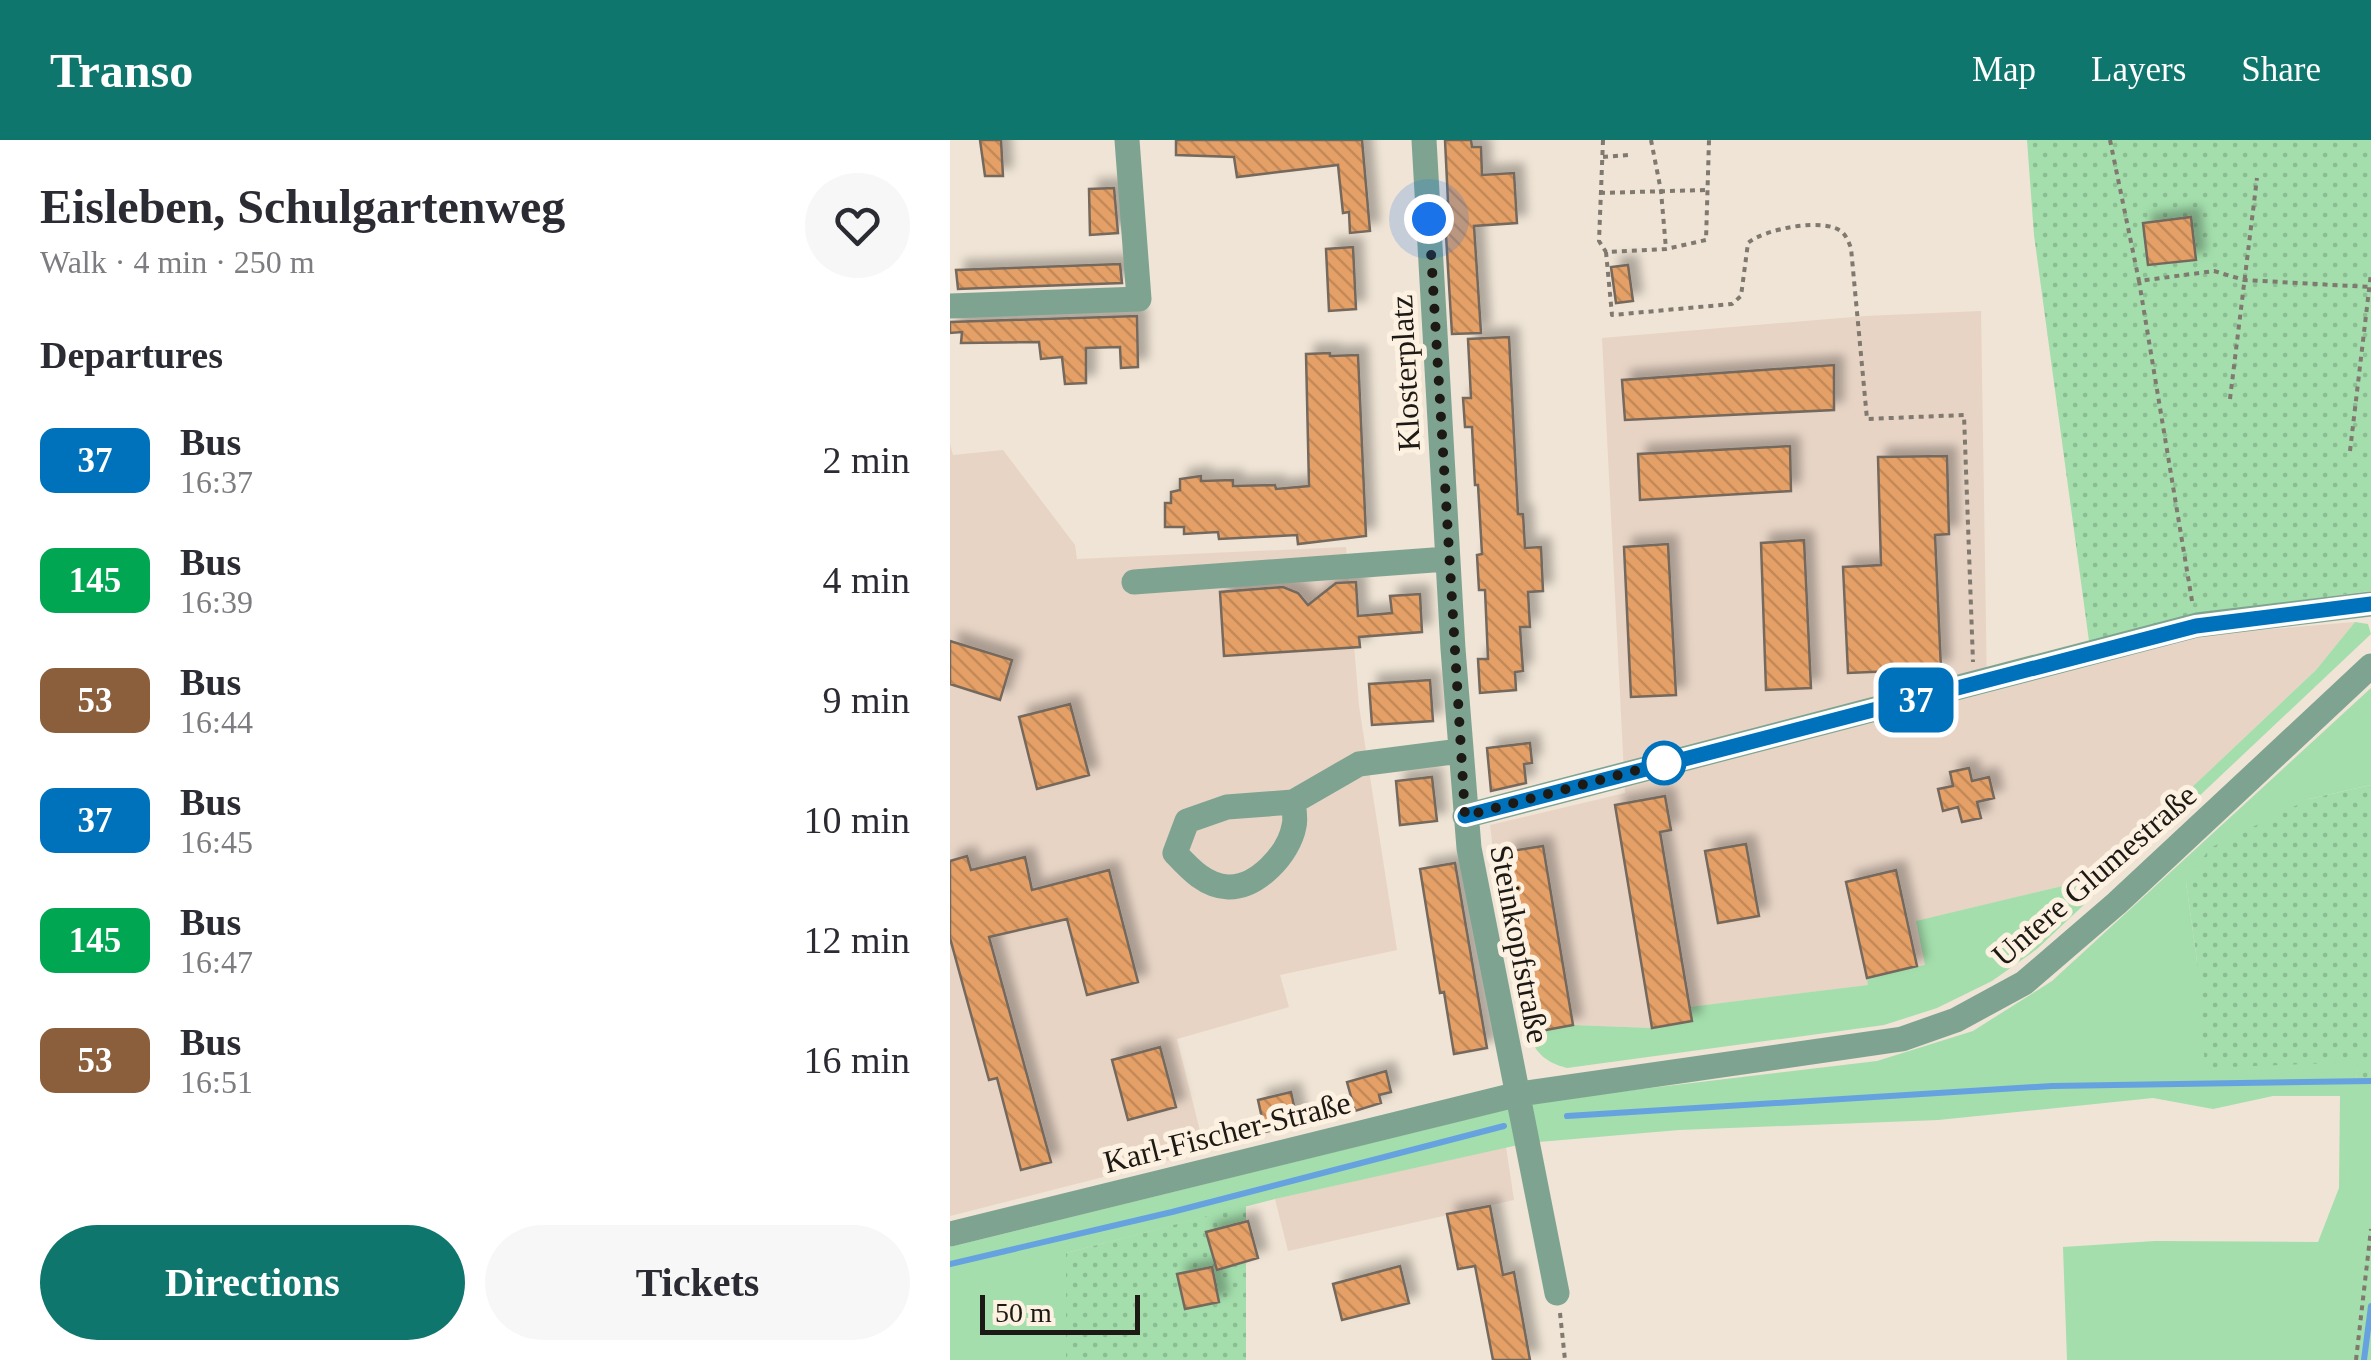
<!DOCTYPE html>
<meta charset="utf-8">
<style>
body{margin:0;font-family:"Times New Roman",serif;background:#f7f7f7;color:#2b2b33;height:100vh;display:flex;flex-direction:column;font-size:38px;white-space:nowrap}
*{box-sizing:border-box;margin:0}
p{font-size:32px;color:#7c7c81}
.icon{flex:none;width:55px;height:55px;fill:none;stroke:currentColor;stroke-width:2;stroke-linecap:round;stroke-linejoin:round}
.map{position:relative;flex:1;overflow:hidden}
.panel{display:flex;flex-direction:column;background:#fff;width:950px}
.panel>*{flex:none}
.badge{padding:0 20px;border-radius:15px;font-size:35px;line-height:65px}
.scale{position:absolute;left:30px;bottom:25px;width:160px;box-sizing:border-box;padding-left:10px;border:5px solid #1d1914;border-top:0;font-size:28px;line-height:35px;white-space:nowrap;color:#1d1914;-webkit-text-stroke:8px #fdf1e2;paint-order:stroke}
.you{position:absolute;width:50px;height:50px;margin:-25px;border:8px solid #fff;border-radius:50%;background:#1a73e8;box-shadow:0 0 0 15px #1a73e833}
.map>.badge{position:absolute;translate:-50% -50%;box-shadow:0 0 0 5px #fff}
h2{padding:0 40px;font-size:38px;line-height:90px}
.round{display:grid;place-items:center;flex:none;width:105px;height:105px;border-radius:52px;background:#f7f7f7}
.summary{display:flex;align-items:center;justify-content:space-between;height:170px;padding:0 40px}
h1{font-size:48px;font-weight:700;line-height:75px}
.action{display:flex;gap:20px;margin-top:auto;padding:20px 40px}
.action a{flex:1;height:115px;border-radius:60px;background:#0f766e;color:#fff;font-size:40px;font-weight:700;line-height:115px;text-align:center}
.action a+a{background:#f7f7f7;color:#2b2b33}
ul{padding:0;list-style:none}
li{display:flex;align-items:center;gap:30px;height:120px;padding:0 40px}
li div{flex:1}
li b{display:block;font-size:38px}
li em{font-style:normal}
li .badge{min-width:110px;font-weight:700;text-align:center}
header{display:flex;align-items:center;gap:60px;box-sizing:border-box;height:140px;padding:0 50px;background:#0f766e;color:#fff}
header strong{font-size:48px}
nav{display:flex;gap:55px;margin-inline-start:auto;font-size:35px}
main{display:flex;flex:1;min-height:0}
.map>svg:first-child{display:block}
</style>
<header>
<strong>Transo</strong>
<nav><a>Map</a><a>Layers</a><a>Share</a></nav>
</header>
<main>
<section class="panel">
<div class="summary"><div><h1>Eisleben, Schulgartenweg</h1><p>Walk · 4 min · 250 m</p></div><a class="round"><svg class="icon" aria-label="heart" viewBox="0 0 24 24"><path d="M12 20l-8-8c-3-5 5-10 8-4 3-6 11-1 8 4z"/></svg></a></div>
<h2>Departures</h2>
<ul>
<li><span class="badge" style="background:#0072bc;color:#fff">37</span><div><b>Bus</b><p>16:37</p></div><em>2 min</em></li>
<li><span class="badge" style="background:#00a651;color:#fff">145</span><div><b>Bus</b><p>16:39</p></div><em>4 min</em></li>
<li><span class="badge" style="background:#8b5e3c;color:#fff">53</span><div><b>Bus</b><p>16:44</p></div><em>9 min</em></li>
<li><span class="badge" style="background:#0072bc;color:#fff">37</span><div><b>Bus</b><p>16:45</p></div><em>10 min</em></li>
<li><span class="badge" style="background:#00a651;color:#fff">145</span><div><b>Bus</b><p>16:47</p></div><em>12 min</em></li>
<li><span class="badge" style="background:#8b5e3c;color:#fff">53</span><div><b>Bus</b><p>16:51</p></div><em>16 min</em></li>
</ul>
<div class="action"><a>Directions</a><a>Tickets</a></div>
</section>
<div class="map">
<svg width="1421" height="1220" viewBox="0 0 1421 1220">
<defs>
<pattern id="park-dots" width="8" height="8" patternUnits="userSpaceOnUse" patternTransform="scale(2.5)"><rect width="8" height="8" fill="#a3deac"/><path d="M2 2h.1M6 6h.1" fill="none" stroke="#8cbe93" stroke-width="1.8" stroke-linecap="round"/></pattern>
<pattern id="building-back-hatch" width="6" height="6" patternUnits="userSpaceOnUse" patternTransform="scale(2.5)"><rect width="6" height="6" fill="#e4a066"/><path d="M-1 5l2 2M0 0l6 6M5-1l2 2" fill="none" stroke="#c38958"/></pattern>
<filter id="shadow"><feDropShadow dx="9" dy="-9" stdDeviation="5" flood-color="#0004"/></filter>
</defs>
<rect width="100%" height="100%" fill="#efe4d5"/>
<!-- industrial -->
<path fill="#e7d4c5" d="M 1031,171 L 1037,550 L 1252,495 L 1405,482 L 1366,530 L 1146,738 L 967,781 L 976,825 L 918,839 L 919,845 L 740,867 L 742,881 L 702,888 L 623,885 L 577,893 L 554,801 L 540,685 L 675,653 L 652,198 L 915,176 Z
M 0,304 L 3,315 L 53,310 L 125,405 L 127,419 L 396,407 L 409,566 L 447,810 L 330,835 L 339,867 L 227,899 L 255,1011 L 0,1076 Z
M 556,1007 L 564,1060 L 338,1111 L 325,1059 Z"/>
<!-- grass -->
<path fill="#a3deac" d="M 1405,482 L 1418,484 L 1421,494 L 1087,809 L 1042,841 L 987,868 L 934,885 L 617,928 C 595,922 587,914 577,893 L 623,885 L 702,888 L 741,881 L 739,867 L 918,845 L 917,838 L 975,825 L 966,781 L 1146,738 L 1366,530 Z
M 1421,548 L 1421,645 L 1359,659 L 1236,742 L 1247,821 L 1409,922 L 1406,940 L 1421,941 L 1421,1220 L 1117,1220 L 1113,1107 L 1205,1101 L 1368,1102 L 1389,1048 L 1390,956 L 1323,956 L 1263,969 L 1203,958 L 988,980 L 729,990 L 577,1003 L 325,1059 L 116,1113 L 116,1220 L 0,1220 L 0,1107 L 591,961 L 927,921 L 1023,891 L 1102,841 Z"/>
<!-- park -->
<path fill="url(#park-dots)" d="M 1077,0 L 1421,0 L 1421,451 L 1255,473 L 1139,501 L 1084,95 Z
M 1421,645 L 1421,941 L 1406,940 L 1408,922 L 1255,928 L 1247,821 L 1236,742 L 1260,708 L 1359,659 Z
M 296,1066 L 296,1220 L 116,1220 L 116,1113 Z"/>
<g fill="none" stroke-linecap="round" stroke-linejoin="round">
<!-- stream -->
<path stroke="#66a2e0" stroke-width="6" d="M 617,976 L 1102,946 L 1421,941
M 0,1124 L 222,1072 L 554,986
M 1414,1220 L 1421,1166"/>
</g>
<!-- building -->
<path fill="url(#building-back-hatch)" stroke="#75685d" stroke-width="2.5" filter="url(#shadow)" d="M 30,0 L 51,0 L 53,36 L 35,36 Z
M 226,0 L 412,0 L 420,91 L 400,93 L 399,72 L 393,73 L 388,25 L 287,37 L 284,17 L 226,15 Z
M 495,0 L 521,0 L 522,7 L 531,7 L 532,35 L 564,33 L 567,83 L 524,86 L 531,193 L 502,194 L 494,62 L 498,62 Z
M 164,48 L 168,93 L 140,95 L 139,49 Z
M 1241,77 L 1246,120 L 1198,125 L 1193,83 Z
M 403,107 L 406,169 L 379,171 L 376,109 Z
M 170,124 L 172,143 L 8,149 L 6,130 Z
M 678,125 L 683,161 L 666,163 L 661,127 Z
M 187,176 L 188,227 L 171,228 L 170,207 L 136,208 L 136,243 L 115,244 L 112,217 L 91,219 L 89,202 L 11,203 L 12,192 L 0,193 L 0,182 Z
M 559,197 L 568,374 L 573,374 L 575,408 L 591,407 L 593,451 L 578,452 L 580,487 L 570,487 L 573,531 L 565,532 L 566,550 L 530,553 L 528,519 L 538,519 L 535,450 L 529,450 L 527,415 L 532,414 L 528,345 L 525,345 L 522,287 L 515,287 L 513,258 L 521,258 L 518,199 Z
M 380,213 L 380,216 L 408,215 L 416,396 L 348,404 L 347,395 L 269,399 L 268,392 L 234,394 L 234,387 L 215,387 L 215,363 L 221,363 L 221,352 L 230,350 L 230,339 L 251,336 L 251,341 L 283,340 L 283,346 L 325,345 L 326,349 L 359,346 L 356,214 Z
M 884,225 L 884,270 L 675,280 L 672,240 Z
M 840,306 L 841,351 L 690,360 L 688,314 Z
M 997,316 L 999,394 L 985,395 L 991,529 L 898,533 L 893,427 L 931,425 L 928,317 Z
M 854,400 L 861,548 L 816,550 L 811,403 Z
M 718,404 L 726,555 L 681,557 L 674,407 Z
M 406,442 L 408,476 L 442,473 L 440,456 L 470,454 L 472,492 L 409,497 L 410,507 L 274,516 L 270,452 L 333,447 L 348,453 L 358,465 L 386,443 Z
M 0,501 L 62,520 L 50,560 L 0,544 Z
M 480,540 L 483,581 L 422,585 L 419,544 Z
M 120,564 L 139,635 L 87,649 L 69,577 Z
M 580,603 L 582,623 L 574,624 L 576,643 L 541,651 L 537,608 Z
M 1019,628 L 1022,641 L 1039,637 L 1044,658 L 1027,662 L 1031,678 L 1012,682 L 1008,667 L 993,671 L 988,649 L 1003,646 L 1000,632 Z
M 482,637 L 487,681 L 450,685 L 446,641 Z
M 715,656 L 721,690 L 710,692 L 742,881 L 702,888 L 665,665 Z
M 796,704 L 809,776 L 768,783 L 755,711 Z
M 593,706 L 623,885 L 585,892 L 555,712 Z
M 17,716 L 21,730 L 75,717 L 82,750 L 159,730 L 188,842 L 137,855 L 117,779 L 39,797 L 101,1022 L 71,1030 L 47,938 L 39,940 L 0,798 L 0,721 Z
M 505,723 L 537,908 L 504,914 L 494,852 L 490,853 L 470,729 Z
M 946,730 L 967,826 L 917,838 L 896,742 Z
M 210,907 L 226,967 L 178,980 L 162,920 Z
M 436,931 L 441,952 L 429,955 L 431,963 L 405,971 L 397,942 Z
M 341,952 L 348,984 L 315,992 L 308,960 Z
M 540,1066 L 553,1135 L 564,1132 L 580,1220 L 543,1220 L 525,1126 L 508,1129 L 497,1074 Z
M 298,1081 L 308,1118 L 267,1130 L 256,1092 Z
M 450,1126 L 459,1163 L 392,1180 L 383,1144 Z
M 262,1127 L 269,1162 L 235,1169 L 227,1134 Z"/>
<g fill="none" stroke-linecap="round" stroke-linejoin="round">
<!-- path -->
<path stroke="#80796f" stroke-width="4" stroke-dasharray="5 5" stroke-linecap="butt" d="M 653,0 L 649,101 L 656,112 L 716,109 L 756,100 L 759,0
M 701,0 L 711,51 L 716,109
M 1160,0 L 1189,141
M 653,17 L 678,15
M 650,53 L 755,50
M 656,112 L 662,175 L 782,164 L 791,156 L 798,103 C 814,89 877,76 893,93 C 897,97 899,103 901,108 L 917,279 L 1014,275 L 1023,522
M 1280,259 L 1307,38
M 1400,311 L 1421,133
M 1242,461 L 1189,141 L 1264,131 L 1294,140 L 1420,147
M 610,1173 L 615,1220
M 1406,1220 L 1421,1089"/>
<!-- minor -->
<path stroke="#7ea491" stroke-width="25" d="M 474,0 L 503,509 L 519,708 L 607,1153
M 0,166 L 189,159 L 177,0
M 184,442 L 497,419
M 343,662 C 344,670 346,679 344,686 C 339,714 307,748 278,747 C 255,746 239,728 225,713 L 237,681 L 277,667 L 343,662 L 409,624 L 510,611
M 515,676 L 1247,485 L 1421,464
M 0,1094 L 569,954 L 952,899 L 1006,880 L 1074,843 L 1167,763 L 1421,526"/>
</g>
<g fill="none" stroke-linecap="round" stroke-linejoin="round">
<!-- line casing -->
<g stroke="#fff" stroke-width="22">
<path id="line" d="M 515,676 L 1246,486 L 1421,464"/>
</g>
<!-- line -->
<use href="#line" stroke="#0072bc" stroke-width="15"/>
<!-- walk -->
<path stroke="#1d1914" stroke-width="10" stroke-dasharray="0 18" d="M 479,79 L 515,676 L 714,623"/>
</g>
<!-- markers -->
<circle fill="#fff" stroke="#0072bc" stroke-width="5" cx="714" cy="623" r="20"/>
<g text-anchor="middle" stroke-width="10" stroke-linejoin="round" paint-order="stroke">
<!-- street labels -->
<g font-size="32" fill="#1d1914" stroke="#fdf1e2">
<text transform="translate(455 233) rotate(-93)" y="11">Klosterplatz</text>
<text transform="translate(1144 735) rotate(-41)" y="11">Untere Glumestraße</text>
<text transform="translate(570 804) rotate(79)" y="11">Steinkopfstraße</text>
<text transform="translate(277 992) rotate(-14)" y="11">Karl-Fischer-Straße</text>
</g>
</g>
</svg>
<div class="scale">50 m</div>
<div class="you" style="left:479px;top:79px"></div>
<b class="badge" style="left:966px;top:560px;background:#0072bc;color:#fff">37</b>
</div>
</main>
